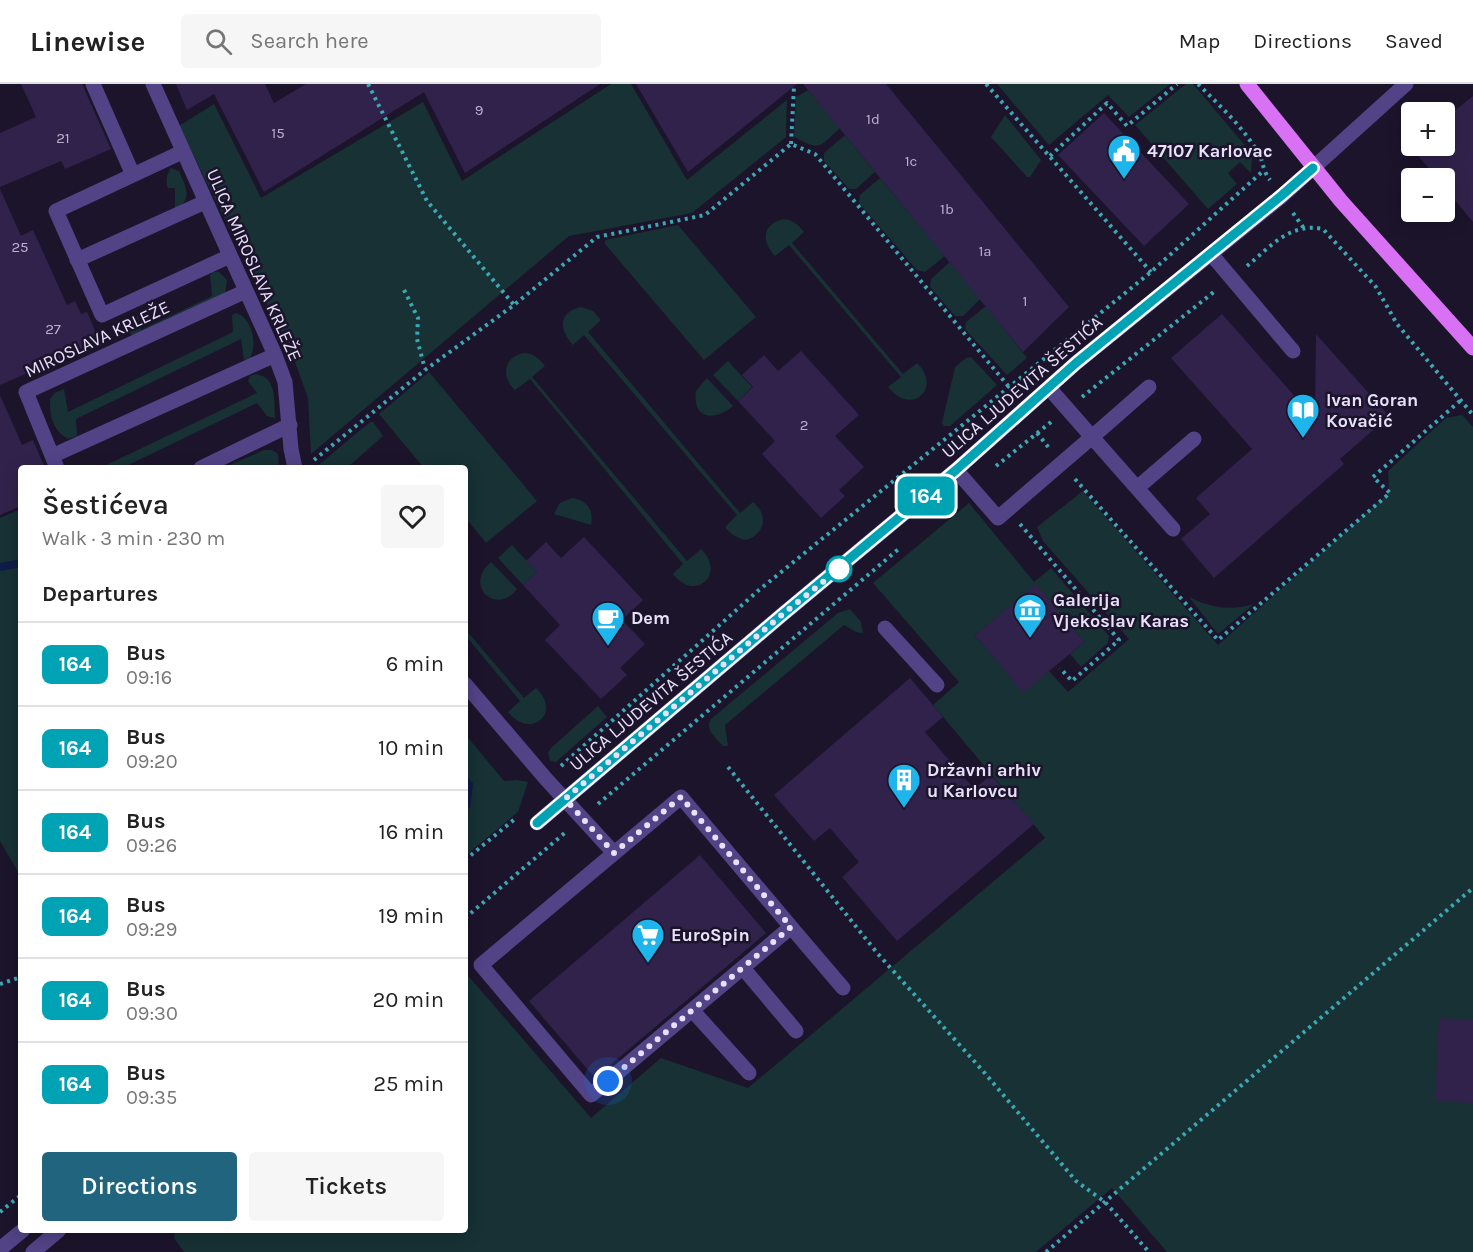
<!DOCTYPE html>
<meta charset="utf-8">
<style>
body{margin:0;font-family:Karla,sans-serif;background:#f6f6f6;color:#222;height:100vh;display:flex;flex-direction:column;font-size:22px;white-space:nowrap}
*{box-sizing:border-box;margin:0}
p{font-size:20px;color:#767676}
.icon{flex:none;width:33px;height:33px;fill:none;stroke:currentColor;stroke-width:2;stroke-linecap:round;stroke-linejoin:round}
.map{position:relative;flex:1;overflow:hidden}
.sheet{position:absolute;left:18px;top:381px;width:450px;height:768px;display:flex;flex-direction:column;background:#fff;border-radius:6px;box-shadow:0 3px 15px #0003}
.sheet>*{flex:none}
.badge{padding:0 12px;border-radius:9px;font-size:21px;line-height:39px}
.buttons{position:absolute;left:1401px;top:18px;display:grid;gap:12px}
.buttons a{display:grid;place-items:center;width:54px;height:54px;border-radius:6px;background:#fff;box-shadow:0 3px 15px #0003;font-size:30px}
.you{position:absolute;width:30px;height:30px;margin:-15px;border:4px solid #fff;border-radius:50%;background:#1a73e8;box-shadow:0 0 0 9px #1a73e833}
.map>.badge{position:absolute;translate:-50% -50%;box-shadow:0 0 0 3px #fff}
h2{padding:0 24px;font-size:22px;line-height:54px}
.round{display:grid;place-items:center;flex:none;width:63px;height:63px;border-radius:6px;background:#f6f6f6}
.headline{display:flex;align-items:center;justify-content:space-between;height:102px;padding:0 24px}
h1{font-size:28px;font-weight:600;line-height:45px}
.primary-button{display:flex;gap:12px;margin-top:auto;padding:12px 24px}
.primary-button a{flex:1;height:69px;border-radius:6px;background:#20647d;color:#fff;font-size:24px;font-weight:600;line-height:69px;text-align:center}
.primary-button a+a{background:#f6f6f6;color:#222}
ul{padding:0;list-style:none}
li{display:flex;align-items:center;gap:18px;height:84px;padding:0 24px;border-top:2px solid #e0e0e0}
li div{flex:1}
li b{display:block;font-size:22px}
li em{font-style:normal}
li .badge{min-width:66px;font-weight:700;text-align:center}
header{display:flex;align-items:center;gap:36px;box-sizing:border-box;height:84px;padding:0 30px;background:#fff;border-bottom:2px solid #e0e0e0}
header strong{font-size:28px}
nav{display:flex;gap:33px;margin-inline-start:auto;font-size:21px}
.search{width:420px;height:54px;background:#f6f6f6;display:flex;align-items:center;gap:15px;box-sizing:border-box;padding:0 21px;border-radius:6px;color:#767676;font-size:22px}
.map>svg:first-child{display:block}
</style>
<header>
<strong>Linewise</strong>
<div class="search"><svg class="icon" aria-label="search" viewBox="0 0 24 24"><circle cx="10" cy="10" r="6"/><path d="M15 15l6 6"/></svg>Search here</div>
<nav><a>Map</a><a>Directions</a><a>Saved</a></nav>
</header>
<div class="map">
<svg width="1473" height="1168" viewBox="0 0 1473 1168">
<rect width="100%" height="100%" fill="#1c142b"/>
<!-- green -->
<path fill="#173135" d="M 611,0 L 631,0 L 687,96 L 787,16 L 786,53 L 692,129 L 569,152 L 311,370 L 308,314 L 295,278 L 179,42 L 214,20 L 261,114 L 423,18 L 462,97 Z
M 997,0 L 1170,0 L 1129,33 L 1108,11 L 1049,61 Z
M 1186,0 L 1193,0 L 1248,65 L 1252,72 L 1251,89 L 1240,78 L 1228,89 L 1237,100 L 1208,125 L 1135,41 Z
M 808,6 L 840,44 C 818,64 821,67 794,53 L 796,13 Z
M 1005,31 L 1041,76 L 1030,93 L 1027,93 L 991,53 Z
M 845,51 L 875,88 L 856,105 L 849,105 L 824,77 L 824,69 Z
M 171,84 L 179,87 C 186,104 192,112 178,126 L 175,126 L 175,104 L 168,104 C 165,97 167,89 171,84 Z
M 880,94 L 945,172 L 925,188 L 917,186 L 859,119 L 860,111 Z
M 783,135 C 793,136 798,140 804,148 L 792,159 L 903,290 L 917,279 C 943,304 911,333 888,303 L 901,293 L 789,161 L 775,172 C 761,157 762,141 783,135 Z
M 678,141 L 756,233 L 704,276 L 605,160 L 605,156 Z
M 950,178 L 980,215 L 963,232 L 955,232 L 930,203 L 931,195 Z
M 213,188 L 219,188 L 227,196 L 225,210 L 136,253 L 131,251 L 128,240 L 130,234 L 138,232 L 141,246 L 212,212 L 210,191 Z
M 986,222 L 1027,274 L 1007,291 L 965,245 L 966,238 Z
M 581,223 L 593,227 L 601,236 L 588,248 L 740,429 L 753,418 C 769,431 765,450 746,456 C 736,454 731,450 725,443 L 737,431 L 584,251 L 573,261 C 559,246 558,228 581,223 Z
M 236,229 C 252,234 258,260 250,274 L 244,276 L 241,255 L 76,335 L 77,352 L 68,355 C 52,345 50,333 50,315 L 55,309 L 64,305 L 68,328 L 233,248 L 232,231 Z
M 524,269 C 534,270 539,274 545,282 L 532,293 L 687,477 L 701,465 C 727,490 695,519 673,490 L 683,480 L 530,295 L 515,306 C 501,293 503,273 524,269 Z
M 971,273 L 997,301 L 950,342 L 944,342 L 942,339 L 955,283 L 966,274 Z
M 728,277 L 752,303 L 738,317 L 713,291 Z
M 429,288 L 537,417 L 486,459 L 465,433 L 465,384 L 424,384 L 379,330 Z
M 255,290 C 277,292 274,316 275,334 L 267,332 L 257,319 L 122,384 L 100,384 L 257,309 L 248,297 L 250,292 Z
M 707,294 L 733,322 C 714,338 692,335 696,307 Z
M 1462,331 L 1473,343 L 1473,1168 L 1167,1168 L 1112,1104 L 1036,1168 L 184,1168 L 174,1154 L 175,1146 L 465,1146 L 465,888 L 591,1034 L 661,974 L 748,1004 L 1045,754 L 933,621 L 959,598 L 873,499 L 969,419 L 1034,498 L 1051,484 L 1109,552 L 1108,559 L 1081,583 L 1070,570 L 1084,558 L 1036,501 L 975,551 L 1023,608 L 1049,587 L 1068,608 L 1129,555 L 1043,457 L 1037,443 L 1083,407 L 1218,561 L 1389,409 L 1388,387 L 1446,334 Z
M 370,338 L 373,338 L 383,352 L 347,384 L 315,384 Z
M 264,366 L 272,366 L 278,370 L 279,384 L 223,384 Z
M 572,414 C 587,416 594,426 591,441 L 554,430 L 560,419 Z
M 21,425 L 21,793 L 0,757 L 0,434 Z
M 512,461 L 537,488 L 523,501 L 498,474 Z
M 491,478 L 517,505 C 496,532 463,502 491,478 Z
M 1189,513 C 1211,524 1230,527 1254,520 L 1218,550 Z
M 850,525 L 861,538 L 863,549 L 856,548 L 844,541 L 725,641 L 728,662 L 723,662 C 716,654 704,645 711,635 L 838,529 Z
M 465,545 L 524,614 L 536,604 C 562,628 532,657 508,628 L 520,617 L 465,551 Z
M 598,622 L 607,633 L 556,678 L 550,677 L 548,669 L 551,664 Z
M 465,650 L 504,697 L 517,696 L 528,698 L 518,728 L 465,772 L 465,728 L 470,723 L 473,700 L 465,691 Z"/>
<!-- water -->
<path fill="#101c48" d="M 465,691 L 473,700 L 470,723 L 465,728 Z"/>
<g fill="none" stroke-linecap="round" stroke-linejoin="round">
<!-- stream -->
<path stroke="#101c48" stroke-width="8" d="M 0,483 L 21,479"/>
</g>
<!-- building -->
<path fill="#31224b" d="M 21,0 L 82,0 L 111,65 L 65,85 L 61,77 L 0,103 L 0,49 L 36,33 Z
M 176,0 L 265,0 L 274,19 L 306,0 L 600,0 L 465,89 L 424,8 L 264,108 L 214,10 L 187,26 Z
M 636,0 L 797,0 L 688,88 Z
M 803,0 L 886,0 L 1069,223 L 1023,268 Z
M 1473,12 L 1473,138 L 1444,103 L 1444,94 L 1437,94 L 1410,62 L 1444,62 L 1444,35 Z
M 1104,29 L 1189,120 L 1144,162 L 1058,71 Z
M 0,105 L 21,152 L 33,146 L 67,221 L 75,217 L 81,230 L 87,228 L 100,258 L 0,301 Z
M 1222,230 L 1315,335 L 1316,250 L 1389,332 L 1340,375 L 1344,380 L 1214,494 L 1181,455 L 1210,430 L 1196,414 L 1252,365 L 1171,274 Z
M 801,267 L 859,331 L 835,352 L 864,383 L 839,406 L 845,412 L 821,434 L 762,370 L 775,357 L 738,317 L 753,303 L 742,291 L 764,271 L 778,287 Z
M 0,311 L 22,361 L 33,356 L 45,384 L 21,384 L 21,422 L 0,431 Z
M 584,453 L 643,516 L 622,536 L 645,560 L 620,584 L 627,591 L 601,615 L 545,556 L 560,541 L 523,501 L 537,488 L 526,477 L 546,458 L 561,474 Z
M 1036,500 L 1084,558 L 1023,609 L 975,551 Z
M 910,594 L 943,633 L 925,648 L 974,705 L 991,691 L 1034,740 L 897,857 L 842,793 L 859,778 L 830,744 L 814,757 L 774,711 Z
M 700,771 L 766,849 L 595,994 L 529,917 Z
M 1439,934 L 1473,936 L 1473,1019 L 1435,1017 Z"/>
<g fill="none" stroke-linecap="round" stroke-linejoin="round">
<!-- path -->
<path stroke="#3ca8b5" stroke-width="4" stroke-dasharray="3 4.5" stroke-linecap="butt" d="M 368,0 L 427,117 L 514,221
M 986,0 L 1151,188
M 1198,0 C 1219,21 1242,42 1257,67 C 1264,76 1261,84 1270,96
M 791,60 L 794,2
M 1050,72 L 1107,19 L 1127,42 L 1177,0
M 1293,129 L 1303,143
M 1247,182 C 1270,163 1290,138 1323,145 L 1376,203 L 1397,240 L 1473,331
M 404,206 L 418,234 L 417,255 L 425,285
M 1082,313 L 1215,207
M 1037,349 L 1049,364
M 314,376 L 425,286 L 514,221 L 597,153 L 705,131 L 791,60 L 815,70 L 1009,303
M 996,382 L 1051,338
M 1075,395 L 1218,556 L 1390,409 L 1373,393 L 1461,316
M 1020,440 L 1119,556 L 1072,597 L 1060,584
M 561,682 L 759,506 L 1151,188 L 1263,87
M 728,683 L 878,870 L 983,987 L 1076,1097 L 1105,1118 L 1149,1168
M 598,720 L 901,463
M 465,776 L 516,734
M 465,834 L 567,747
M 0,900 L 21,893
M 0,1128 L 21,1111
M 1046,1168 L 1473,804"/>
<!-- minor -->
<path stroke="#514386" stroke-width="15" d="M 93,0 L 133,91 L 56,127 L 102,231 L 230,172
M 153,0 L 275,271 L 285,298 L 291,365 L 295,384
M 133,91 L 182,68
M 1211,170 L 1293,267
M 77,176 L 205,118
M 1149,303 L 1092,353 L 1173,445
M 52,372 L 275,271
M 57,384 L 26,308 L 246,207
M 201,384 L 290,341
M 956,386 L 998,434 L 1092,353 L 1049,304
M 1137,404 L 1194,355
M 885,544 L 937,601
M 465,600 L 546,695 L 614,769
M 681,713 L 791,843 L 591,1011 L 481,881 Z
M 537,739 L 783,530 L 956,386 L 1076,279 L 1282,112 L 1406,0
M 791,843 L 843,904
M 743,884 L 796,947
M 692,926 L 749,989
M 0,1165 L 23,1146
M 33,1168 L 59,1146"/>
<!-- major -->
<path stroke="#d871f3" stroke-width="15" d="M 1247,0 L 1341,117 L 1473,264"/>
</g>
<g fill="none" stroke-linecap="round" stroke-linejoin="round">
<!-- line casing -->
<g stroke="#fff" stroke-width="14">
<path id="line" d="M 537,739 L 783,530 L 956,386 L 1076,279 L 1281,112 L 1313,84"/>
</g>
<!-- line -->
<use href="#line" stroke="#00a3b4" stroke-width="9"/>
<!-- walk -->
<path stroke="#e8e1fc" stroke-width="6" stroke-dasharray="0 10.8" d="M 608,997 L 791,843 L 681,713 L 614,769 L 565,715 L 783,530 L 839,485"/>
</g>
<!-- icons -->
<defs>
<g id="civic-pin" transform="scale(1.725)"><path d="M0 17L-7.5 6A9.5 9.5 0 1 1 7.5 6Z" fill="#1db5ec" stroke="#1c142b"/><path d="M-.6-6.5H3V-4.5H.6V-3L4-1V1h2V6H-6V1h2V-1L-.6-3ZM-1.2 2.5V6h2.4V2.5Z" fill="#fff"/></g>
<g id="library-pin" transform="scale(1.725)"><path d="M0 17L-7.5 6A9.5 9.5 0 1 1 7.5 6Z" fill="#1db5ec" stroke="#1c142b"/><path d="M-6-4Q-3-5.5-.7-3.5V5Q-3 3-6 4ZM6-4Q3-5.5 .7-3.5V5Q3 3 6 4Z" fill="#fff"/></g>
<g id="museum-pin" transform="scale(1.725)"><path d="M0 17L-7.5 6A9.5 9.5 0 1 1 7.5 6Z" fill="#1db5ec" stroke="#1c142b"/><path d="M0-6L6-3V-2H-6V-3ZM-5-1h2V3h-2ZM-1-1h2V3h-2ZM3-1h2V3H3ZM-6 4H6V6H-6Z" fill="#fff"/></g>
<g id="cafe-pin" transform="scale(1.725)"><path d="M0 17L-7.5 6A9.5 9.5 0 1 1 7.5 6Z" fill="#1db5ec" stroke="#1c142b"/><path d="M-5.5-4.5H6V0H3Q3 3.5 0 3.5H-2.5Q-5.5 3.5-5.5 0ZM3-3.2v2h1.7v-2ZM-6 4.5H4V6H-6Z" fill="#fff"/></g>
<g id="building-pin" transform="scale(1.725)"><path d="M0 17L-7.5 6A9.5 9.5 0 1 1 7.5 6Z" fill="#1db5ec" stroke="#1c142b"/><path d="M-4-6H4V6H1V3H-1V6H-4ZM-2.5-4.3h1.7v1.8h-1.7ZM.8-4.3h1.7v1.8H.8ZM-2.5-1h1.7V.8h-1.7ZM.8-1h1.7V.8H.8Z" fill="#fff"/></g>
<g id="supermarket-pin" transform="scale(1.725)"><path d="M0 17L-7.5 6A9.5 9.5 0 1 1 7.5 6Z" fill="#1db5ec" stroke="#1c142b"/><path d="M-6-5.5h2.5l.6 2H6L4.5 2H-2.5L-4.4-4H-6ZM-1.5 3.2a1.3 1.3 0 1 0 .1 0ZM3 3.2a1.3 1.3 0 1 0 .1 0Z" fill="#fff"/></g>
</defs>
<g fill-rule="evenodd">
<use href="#civic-pin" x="1124" y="67"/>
<use href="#library-pin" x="1303" y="326"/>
<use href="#museum-pin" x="1030" y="526"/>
<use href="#cafe-pin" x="608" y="534"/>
<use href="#building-pin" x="904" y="696"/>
<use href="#supermarket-pin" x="648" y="851"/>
</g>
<!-- markers -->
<circle fill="#fff" stroke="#00a3b4" stroke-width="3" cx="839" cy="485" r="12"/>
<g text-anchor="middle" stroke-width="5" stroke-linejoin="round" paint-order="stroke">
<!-- number labels -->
<g font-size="15" fill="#bab1d0">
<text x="479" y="31">9</text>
<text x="873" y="40">1d</text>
<text x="278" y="54">15</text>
<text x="63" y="59">21</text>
<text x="911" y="82">1c</text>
<text x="947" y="130">1b</text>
<text x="20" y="168">25</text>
<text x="985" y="172">1a</text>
<text x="1025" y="222">1</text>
<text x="53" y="250">27</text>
<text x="804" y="346">2</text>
</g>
<!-- poi labels -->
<g font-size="18" font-weight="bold" fill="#e8e1fc" stroke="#1c142b" text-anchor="start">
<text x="1147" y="73">47107 Karlovac</text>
<text x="1326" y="322">Ivan Goran<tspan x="1326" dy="21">Kovačić</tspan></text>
<text x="1053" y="522">Galerija<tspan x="1053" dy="21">Vjekoslav Karas</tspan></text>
<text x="631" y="540">Dem</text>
<text x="927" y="692">Državni arhiv<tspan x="927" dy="21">u Karlovcu</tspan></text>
<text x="671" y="857">EuroSpin</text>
</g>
<!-- street labels -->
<g font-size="18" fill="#e8e1fc" stroke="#1c142b">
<text transform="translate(254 181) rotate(66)" y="6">ULICA MIROSLAVA KRLEŽE</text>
<text transform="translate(97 255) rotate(-25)" y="6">MIROSLAVA KRLEŽE</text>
<text transform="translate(1022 303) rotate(-41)" y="6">ULICA LJUDEVITA ŠESTIĆA</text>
<text transform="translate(651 617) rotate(-40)" y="6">ULICA LJUDEVITA ŠESTIĆA</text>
</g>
</g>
</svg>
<div class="buttons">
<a>+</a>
<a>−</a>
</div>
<div class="you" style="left:608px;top:997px"></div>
<b class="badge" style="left:926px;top:412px;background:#00a3b4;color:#fff">164</b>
<section class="sheet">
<div class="headline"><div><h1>Šestićeva</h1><p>Walk · 3 min · 230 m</p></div><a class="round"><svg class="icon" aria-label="heart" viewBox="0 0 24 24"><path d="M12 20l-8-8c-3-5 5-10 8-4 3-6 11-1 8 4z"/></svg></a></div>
<h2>Departures</h2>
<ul>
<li><span class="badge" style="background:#00a3b4;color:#fff">164</span><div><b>Bus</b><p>09:16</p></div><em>6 min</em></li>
<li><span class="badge" style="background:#00a3b4;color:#fff">164</span><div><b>Bus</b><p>09:20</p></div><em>10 min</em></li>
<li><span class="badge" style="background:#00a3b4;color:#fff">164</span><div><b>Bus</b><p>09:26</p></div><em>16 min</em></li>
<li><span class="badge" style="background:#00a3b4;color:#fff">164</span><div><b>Bus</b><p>09:29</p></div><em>19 min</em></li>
<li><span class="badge" style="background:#00a3b4;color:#fff">164</span><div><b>Bus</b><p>09:30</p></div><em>20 min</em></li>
<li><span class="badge" style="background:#00a3b4;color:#fff">164</span><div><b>Bus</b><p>09:35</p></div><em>25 min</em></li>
</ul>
<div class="primary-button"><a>Directions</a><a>Tickets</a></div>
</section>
</div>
